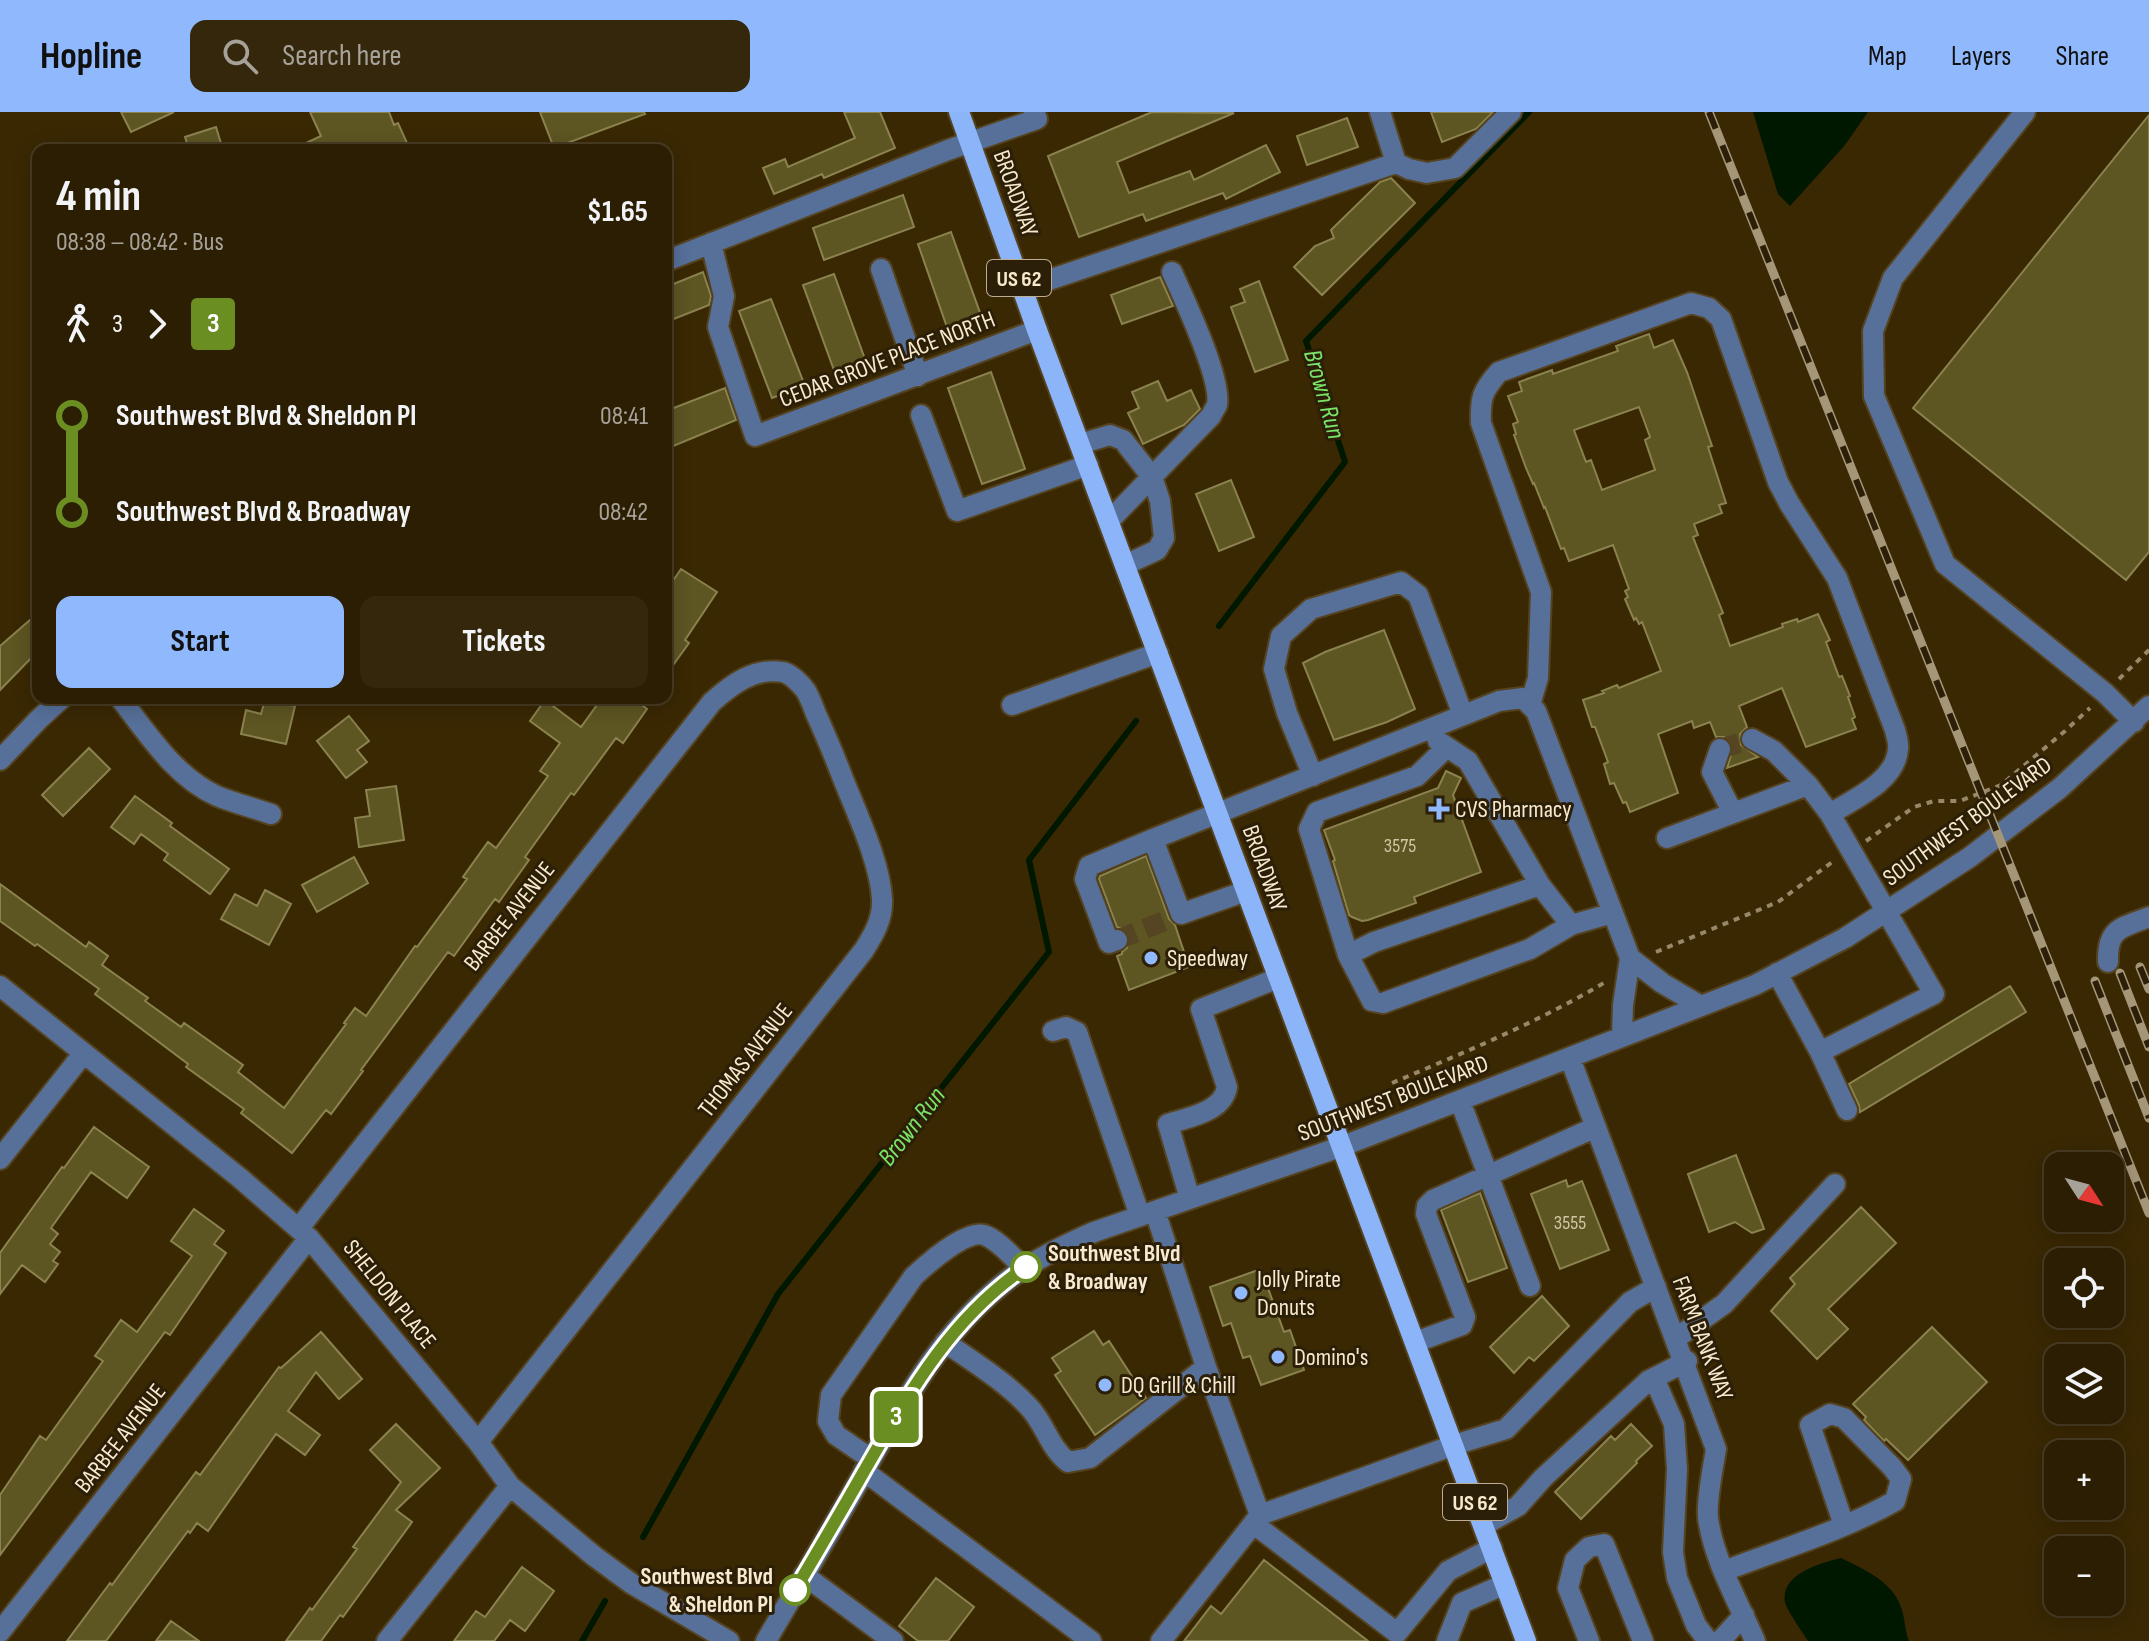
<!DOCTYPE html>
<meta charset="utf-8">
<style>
body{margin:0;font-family:"Sofia Sans Condensed",sans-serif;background:#34270c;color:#f1f3f6;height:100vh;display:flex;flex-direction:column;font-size:30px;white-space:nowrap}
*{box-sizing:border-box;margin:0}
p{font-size:26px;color:#a6a299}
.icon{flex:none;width:44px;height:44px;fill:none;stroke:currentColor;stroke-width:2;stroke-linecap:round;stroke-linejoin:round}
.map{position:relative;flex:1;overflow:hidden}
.sheet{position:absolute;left:32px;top:32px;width:640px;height:560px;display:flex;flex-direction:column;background:#2c1e02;border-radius:16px;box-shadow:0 4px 20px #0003,0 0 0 2px #483c24}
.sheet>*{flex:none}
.badge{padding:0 16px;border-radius:6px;font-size:28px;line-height:52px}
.needle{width:52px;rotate:126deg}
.buttons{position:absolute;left:2044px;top:1040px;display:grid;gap:16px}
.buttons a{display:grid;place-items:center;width:80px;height:80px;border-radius:16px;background:#2c1e02;box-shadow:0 4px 20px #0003,0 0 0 2px #483c24;font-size:40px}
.map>.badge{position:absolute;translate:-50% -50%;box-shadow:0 0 0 4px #fff}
.legs{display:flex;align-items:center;gap:12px;height:88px;padding:0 24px;font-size:26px}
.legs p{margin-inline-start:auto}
.overview{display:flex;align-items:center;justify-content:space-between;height:136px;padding:0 24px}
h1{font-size:44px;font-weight:700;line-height:60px}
.action{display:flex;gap:16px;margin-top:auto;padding:16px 24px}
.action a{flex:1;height:92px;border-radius:16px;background:#90b8fd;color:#111;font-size:32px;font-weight:700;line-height:92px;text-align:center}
.action a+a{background:#34270c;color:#f1f3f6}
ul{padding:0 24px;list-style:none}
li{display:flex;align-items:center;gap:28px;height:96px;font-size:30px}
li i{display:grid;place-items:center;width:12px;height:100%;margin:0 10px;background:currentColor}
li i::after{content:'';width:20px;height:20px;margin:-10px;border:6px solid;border-radius:50%;background:#2c1e02}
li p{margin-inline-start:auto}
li:first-child i{background:linear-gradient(#0000 50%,currentColor 0)}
li:last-child i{background:linear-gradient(currentColor 50%,#0000 0)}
header{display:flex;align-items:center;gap:48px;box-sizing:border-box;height:112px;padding:0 40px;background:#90b8fd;color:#111}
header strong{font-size:38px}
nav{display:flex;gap:44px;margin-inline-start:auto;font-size:28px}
.search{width:560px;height:72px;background:#34270c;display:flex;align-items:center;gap:20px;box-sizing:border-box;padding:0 28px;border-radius:16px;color:#a6a299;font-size:30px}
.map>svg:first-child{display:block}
</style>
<header>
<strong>Hopline</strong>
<div class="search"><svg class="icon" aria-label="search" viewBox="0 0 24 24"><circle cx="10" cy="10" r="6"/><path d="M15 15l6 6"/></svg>Search here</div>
<nav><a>Map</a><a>Layers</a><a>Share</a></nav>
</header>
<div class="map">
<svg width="2149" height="1529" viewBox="0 0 2149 1529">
<rect width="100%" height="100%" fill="#3a2803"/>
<!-- water -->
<path fill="#001700" d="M 1753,0 L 1868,0 L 1845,33 L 1790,94 L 1778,82 Z
M 1841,1446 C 1865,1458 1894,1470 1902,1498 C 1905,1508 1905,1519 1909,1529 L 1808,1529 C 1803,1521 1785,1495 1785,1490 C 1780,1462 1821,1451 1841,1446 Z"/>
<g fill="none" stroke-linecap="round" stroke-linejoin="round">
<!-- stream -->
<path stroke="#001700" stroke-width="6" d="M 1219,514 L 1345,350 L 1306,229 L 1529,0
M 643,1425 L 778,1182 L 1049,840 L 1029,748 L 1136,609
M 582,1529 L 605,1489"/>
</g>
<!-- building -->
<path fill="#5d5522" stroke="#8a834f" stroke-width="2" fill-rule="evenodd" d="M 121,0 L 174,0 L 131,20 Z
M 310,0 L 389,0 L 394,13 L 398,11 L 407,31 L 391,38 L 291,38 L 321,24 Z
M 540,0 L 644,0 L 645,2 L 554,36 Z
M 844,0 L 880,0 L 895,36 L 824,66 L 822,62 L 774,82 L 763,56 L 785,47 L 788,55 L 855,26 Z
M 1152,0 L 1234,1 L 1117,50 L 1129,81 L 1190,59 L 1194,68 L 1266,33 L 1280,60 L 1226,87 L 1223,81 L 1146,109 L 1143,102 L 1079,125 L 1048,44 Z
M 1431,0 L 1493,0 L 1476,17 L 1442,30 Z
M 2149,3 L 2149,440 L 2126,468 L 1913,296 Z
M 1347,6 L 1358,35 L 1307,53 L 1297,24 Z
M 216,15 L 223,38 L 189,38 L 185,25 Z
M 1391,66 L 1415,91 L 1322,183 L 1294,155 L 1315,134 L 1334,126 L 1331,118 L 1380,70 Z
M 903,83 L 914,115 L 824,148 L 813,116 Z
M 951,120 L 983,209 L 949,221 L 918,132 Z
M 703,160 L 711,184 L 709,193 L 666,210 L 666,175 Z
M 834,162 L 866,250 L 835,261 L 803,173 Z
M 1160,165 L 1173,194 L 1122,212 L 1111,183 Z
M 1259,169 L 1288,248 L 1255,260 L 1231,195 L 1245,190 L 1240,177 Z
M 771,187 L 805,274 L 772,286 L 739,199 Z
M 1649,222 L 1654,236 L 1673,228 L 1687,260 L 1712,334 L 1708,335 L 1726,391 L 1719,393 L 1722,401 L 1694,412 L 1698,423 L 1693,425 L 1723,501 L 1719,503 L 1730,534 L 1783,515 L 1782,512 L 1797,507 L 1798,510 L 1818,502 L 1830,528 L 1826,530 L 1839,565 L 1842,564 L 1850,584 L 1848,585 L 1855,605 L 1852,607 L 1856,617 L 1806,635 L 1782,576 L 1739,594 L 1747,615 L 1740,622 L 1741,633 L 1758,645 L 1727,656 L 1732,640 L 1730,629 L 1724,625 L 1716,625 L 1710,610 L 1694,616 L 1692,609 L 1658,622 L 1678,681 L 1630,700 L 1626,690 L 1623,691 L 1614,671 L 1610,672 L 1604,652 L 1608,650 L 1595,615 L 1592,615 L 1583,588 L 1604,581 L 1602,579 L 1617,573 L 1619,576 L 1661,559 L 1642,510 L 1639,512 L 1636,506 L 1634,508 L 1625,487 L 1628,485 L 1625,479 L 1629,477 L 1613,433 L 1569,449 L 1564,436 L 1561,437 L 1545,395 L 1544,396 L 1534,371 L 1533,372 L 1526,356 L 1514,323 L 1516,322 L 1513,312 L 1518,310 L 1508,284 L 1522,279 L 1519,270 L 1552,258 L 1553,262 L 1618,239 L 1616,234 ZM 1639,295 L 1650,325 L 1645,328 L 1655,358 L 1602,378 L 1591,348 L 1586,350 L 1574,318 Z
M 991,260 L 1025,357 L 982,372 L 948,276 Z
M 1158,269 L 1167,289 L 1191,278 L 1200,297 L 1184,313 L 1143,332 L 1128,301 L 1139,296 L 1132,280 Z
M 725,276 L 736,308 L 666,337 L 666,299 Z
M 1231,368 L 1254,425 L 1219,439 L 1196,382 Z
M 681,457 L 717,480 L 685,528 L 689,531 L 666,563 L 666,479 Z
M 38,501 L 38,539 L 0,578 L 0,534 Z
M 1384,518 L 1415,597 L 1387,610 L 1334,628 L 1303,551 L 1325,540 Z
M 602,586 L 633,586 L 647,597 L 623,631 L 616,626 L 574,683 L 571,681 L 525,745 L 529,748 L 499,790 L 495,787 L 454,844 L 448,840 L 361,958 L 363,959 L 331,1002 L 326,998 L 292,1041 L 241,1001 L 244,997 L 186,955 L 188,952 L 95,882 L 99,877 L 37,832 L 35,834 L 0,809 L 0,772 L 86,835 L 89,830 L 108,844 L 102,853 L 148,886 L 145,889 L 181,915 L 184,911 L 243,953 L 238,960 L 284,996 L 346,912 L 344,911 L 355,896 L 366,904 L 415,834 L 417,835 L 467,767 L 463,765 L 488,730 L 496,736 L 548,664 L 540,659 L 560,631 L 530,609 L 545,588 L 581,615 Z
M 265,588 L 295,594 L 286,632 L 241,622 L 246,598 L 261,602 Z
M 349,604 L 369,629 L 357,638 L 367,650 L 346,666 L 317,629 Z
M 89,636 L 110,657 L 63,704 L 42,683 Z
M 1446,659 L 1461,666 L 1453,683 L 1481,760 L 1414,785 L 1416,791 L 1368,808 L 1362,809 L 1352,805 L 1349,803 L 1333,749 L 1335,748 L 1324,718 L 1438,676 Z
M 396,674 L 404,728 L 359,735 L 355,706 L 370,704 L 366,678 Z
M 135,684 L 172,711 L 170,714 L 229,757 L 210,782 L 164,748 L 168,742 L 141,722 L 134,732 L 111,715 Z
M 1146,744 L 1169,807 L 1175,813 L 1189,855 L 1129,878 L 1117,844 L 1122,842 L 1122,840 L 1127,836 L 1129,824 L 1125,818 L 1117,815 L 1099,767 L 1100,764 Z
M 354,745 L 368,771 L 317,800 L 302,773 Z
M 265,778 L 291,792 L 269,833 L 221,807 L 235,782 L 257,794 Z
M 2010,874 L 2026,900 L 1860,1000 L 1859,993 L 1849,972 Z
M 94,1015 L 149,1055 L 127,1086 L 91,1060 L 51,1116 L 58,1122 L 50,1132 L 60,1140 L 53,1149 L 58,1152 L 45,1170 L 22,1153 L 0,1182 L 0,1141 L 62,1055 L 64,1056 Z
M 1736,1043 L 1764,1117 L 1752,1121 L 1735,1110 L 1709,1120 L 1688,1062 Z
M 1566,1068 L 1568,1075 L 1582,1069 L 1609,1138 L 1560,1157 L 1531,1082 Z
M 1480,1081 L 1507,1156 L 1468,1170 L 1441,1098 Z
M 1861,1095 L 1896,1131 L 1828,1197 L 1848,1217 L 1817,1247 L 1771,1199 L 1795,1172 L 1790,1166 Z
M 194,1097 L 224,1119 L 214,1132 L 226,1141 L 170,1223 L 165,1220 L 0,1443 L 0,1383 L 40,1324 L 46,1328 L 103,1249 L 95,1244 L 121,1208 L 137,1220 L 192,1144 L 171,1129 Z
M 1261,1157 L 1284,1220 L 1290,1218 L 1304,1258 L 1261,1273 L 1250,1244 L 1243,1246 L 1231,1211 L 1223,1214 L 1210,1175 Z
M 1542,1184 L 1569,1214 L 1534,1249 L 1529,1245 L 1514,1261 L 1490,1235 Z
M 1932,1215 L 1987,1270 L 1908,1348 L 1886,1327 L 1884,1329 L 1864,1308 L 1866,1305 L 1853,1292 Z
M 1094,1219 L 1103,1233 L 1109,1229 L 1146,1286 L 1095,1323 L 1055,1263 L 1061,1259 L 1052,1246 Z
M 321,1220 L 362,1267 L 339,1287 L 316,1260 L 288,1299 L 320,1323 L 305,1343 L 276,1322 L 208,1419 L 197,1411 L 190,1421 L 188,1419 L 106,1529 L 67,1529 L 110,1471 L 112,1473 L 196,1360 L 200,1363 L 279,1255 L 281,1256 Z
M 396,1312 L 440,1356 L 396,1398 L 412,1410 L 343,1505 L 340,1503 L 321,1529 L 286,1529 L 310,1496 L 312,1498 L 357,1437 L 353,1435 L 401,1370 L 370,1338 Z
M 1631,1312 L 1652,1334 L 1636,1349 L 1637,1351 L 1581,1407 L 1555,1380 L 1611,1324 L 1615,1328 Z
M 1264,1448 L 1368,1529 L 1184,1529 L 1211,1494 L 1221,1502 Z
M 522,1455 L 554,1479 L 525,1519 L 510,1508 L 494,1529 L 454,1529 L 476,1499 L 485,1505 Z
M 936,1466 L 974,1495 L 948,1529 L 918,1529 L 899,1514 Z
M 171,1509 L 199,1529 L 156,1529 Z"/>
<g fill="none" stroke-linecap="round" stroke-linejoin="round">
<!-- minor-tunnel -->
<path stroke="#564522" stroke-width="20" stroke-dasharray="20 10" stroke-linecap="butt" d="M 1720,637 L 1752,627
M 1117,828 L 1172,806"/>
<!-- minor casing -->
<g stroke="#554320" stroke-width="24">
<path id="minor" d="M 1380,0 L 1396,51
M 2025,0 L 1893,166 L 1873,219 L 1874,284 L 1945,452 L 2105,581 L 2134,610
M 711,131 L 724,184 L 718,215 L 755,324 L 1037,218
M 666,149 L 948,38 L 1037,7 L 1034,0
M 881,157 L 918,264
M 1022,177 L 1396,51 L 1409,57 L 1427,61 L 1455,56 L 1511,0
M 921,303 L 957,399 L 1088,353
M 1080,332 L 1110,323 L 1123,328 L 1152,365 L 1160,389 L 1164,426 L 1157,438 L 1125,453
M 1109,409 L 1211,304 C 1211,303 1216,295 1217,293 C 1222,266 1184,187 1172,160
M 120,586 C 147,621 175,665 217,684 C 234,691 254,696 271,702
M 1012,593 L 1158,541
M 1530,593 L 1538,566 L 1541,480 L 1481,311 C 1480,286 1482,279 1499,260 L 1691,191 L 1709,196 L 1721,207 L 1778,370 L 1789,391 L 1837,466 L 1895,618 C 1896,623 1899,631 1898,637 C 1896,669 1854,687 1830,702 L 1934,882 L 1820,940
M 1752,627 L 1774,639 L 1808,673
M 1438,629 L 1468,649 L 1540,773
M 1720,637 L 1712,660 L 1733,701
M 0,648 L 39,607 L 62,586
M 1313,664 L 1287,601 L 1274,557 L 1281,524 L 1311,497 L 1401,470 L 1418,483 L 1463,603
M 1667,726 L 1808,673 L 1830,702
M 1246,779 L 1181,802 L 1153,727 L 1499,589 L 1523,586 L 1536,599 L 1630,846 L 1623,893 L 1622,925
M 1571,813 L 1540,773 L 1374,830 L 1348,843 L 1372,889 L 1383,891 L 1530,837 L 1571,813 L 1613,801
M 1117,828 L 1109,831 L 1085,767 L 1089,754 L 1153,727
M 1348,843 L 1309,717 L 1317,700 L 1417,664 L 1447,635
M 1630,846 L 1662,871 L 1701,894
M 2108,850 C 2107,816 2121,816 2149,805
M 1777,861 L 1820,940 L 1847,998
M 0,874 L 240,1066 L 309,1126 L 478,1330 L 510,1374 L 594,1444 L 632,1472 L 729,1529
M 1053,919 L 1066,915 L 1077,920 L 1140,1104
M 1570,946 L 1716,1337 C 1713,1356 1706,1389 1708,1406 C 1714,1449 1738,1489 1755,1529
M 1460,989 L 1530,1174
M 0,1047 L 83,942
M 1190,1087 L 1168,1012 C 1189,1005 1223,1000 1227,975 L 1201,897 L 1278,866
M 299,1116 L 712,590 C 731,573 754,555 783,560 C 791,562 801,572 806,579 C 810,586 813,594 816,602 C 825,622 834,643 842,664 C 856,700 880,749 882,787 C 883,807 874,822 864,838 L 478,1330
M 1675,1227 L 1724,1192 L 1835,1072
M 945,1230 C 973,1250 1005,1269 1029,1295 C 1045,1312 1049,1335 1068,1350 L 1090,1346 L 1206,1255 L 1155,1099
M 1416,1230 L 1462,1213 L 1465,1205 L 1426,1102 L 1427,1094 L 1433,1088 L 1596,1015
M 1654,1266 L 1674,1312 L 1677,1357 L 1673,1440 L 1677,1466 L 1696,1513 L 1708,1529
M 871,1347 L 836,1323 L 828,1309 L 831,1283 L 914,1164 C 927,1152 966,1117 984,1123 C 999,1128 1013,1146 1024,1156
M 864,1359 L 1091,1529
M 1260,1403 L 1454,1333 L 1506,1317 L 1630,1190 L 1656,1175
M 1254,1412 L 1397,1521 L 1448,1459 L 1492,1436
M 1484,1413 L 1518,1394 L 1543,1366 L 1648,1269 L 1687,1249
M 1724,1459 C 1781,1437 1842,1419 1895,1389 L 1901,1367 L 1892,1355 L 1844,1306 L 1830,1302 L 1810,1313 L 1844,1413
M 804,1463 L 893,1529
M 0,1520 L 309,1126
M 387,1529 L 510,1374
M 766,1529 C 799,1473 832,1417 864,1360 C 904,1289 943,1217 1009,1167 C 1035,1147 1065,1133 1094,1120 L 1343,1034 L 1755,873 L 1845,826 L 1970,745 L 2060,676 L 2149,594
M 1161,1529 L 1260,1403 L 1206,1255
M 1447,1529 L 1462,1491 L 1505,1472
M 1589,1529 L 1568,1476 L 1575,1448 L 1589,1435 L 1604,1432 L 1643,1529
M 1720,1529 L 1744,1503"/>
</g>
<!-- major casing -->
<g stroke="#554320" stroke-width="24">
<path id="major" d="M 959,0 L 1037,218 L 1526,1529"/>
</g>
<!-- path -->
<path stroke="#988769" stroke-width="4" stroke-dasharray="6 6" stroke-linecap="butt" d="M 2119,567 L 2149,538
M 1866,729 L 1914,695 L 1934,689 L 1960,689 L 2001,673 L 2065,619 L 2090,596
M 1656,840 L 1778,790 L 1835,748
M 1392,971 C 1465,940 1539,910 1607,869"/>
<!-- minor -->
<use href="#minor" stroke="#57709a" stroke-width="20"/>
<!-- major -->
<use href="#major" stroke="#8cb4f9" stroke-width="20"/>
<!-- rail casing -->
<g stroke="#a69678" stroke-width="9">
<path id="rail" d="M 1709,0 L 2149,1101
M 2140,855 L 2149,877
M 2120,861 L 2149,935
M 2095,869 L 2149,1006"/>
</g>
<!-- rail -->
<use href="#rail" stroke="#2c1f07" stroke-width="6" stroke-dasharray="18" stroke-linecap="butt"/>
</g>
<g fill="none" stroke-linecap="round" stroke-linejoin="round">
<!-- line-1 casing -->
<g stroke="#fff" stroke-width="18">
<path id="line-1" d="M 795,1478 C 818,1439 841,1400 863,1361 C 908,1283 950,1206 1026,1155"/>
</g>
<!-- line-1 -->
<use href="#line-1" stroke="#6b8e23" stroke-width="12"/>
</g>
<!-- markers -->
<g fill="#90b8fd" stroke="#2c1f07" stroke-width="3">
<path d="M1435 685h8v8h8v8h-8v8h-8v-8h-8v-8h8z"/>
<circle cx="1151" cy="846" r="8"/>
<circle cx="1241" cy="1181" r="8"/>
<circle cx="1278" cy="1245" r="8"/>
<circle cx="1105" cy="1273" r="8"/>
</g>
<g fill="#fff" stroke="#6b8e23" stroke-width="4">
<circle cx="1026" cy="1155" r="14"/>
<circle cx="795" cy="1478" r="14"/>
</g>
<g text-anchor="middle" stroke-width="6" stroke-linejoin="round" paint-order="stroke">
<!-- number labels -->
<g font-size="20" fill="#d1c4a5">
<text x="1400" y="740">3575</text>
<text x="1570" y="1117">3555</text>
</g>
<!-- shield labels -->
<g fill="#2c1f07" stroke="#bbac94" stroke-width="2">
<rect x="987" y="148" width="64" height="36" rx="6"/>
<rect x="1443" y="1372" width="64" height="36" rx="6"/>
</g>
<g font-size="22" font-weight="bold" fill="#f8e9d1">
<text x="1019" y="174">US 62</text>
<text x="1475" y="1398">US 62</text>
</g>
<!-- street labels -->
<g font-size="24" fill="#f8e9d1" stroke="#2c1f07">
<text transform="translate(1016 81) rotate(70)" y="8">BROADWAY</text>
<text transform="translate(887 247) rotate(-21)" y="8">CEDAR GROVE PLACE NORTH</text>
<text transform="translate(1967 709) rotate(-36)" y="8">SOUTHWEST BOULEVARD</text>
<text transform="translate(1265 756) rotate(70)" y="8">BROADWAY</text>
<text transform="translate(509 804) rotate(-52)" y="8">BARBEE AVENUE</text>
<text transform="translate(745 948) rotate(-52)" y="8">THOMAS AVENUE</text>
<text transform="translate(1393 986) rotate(-21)" y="8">SOUTHWEST BOULEVARD</text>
<text transform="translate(390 1182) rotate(51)" y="8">SHELDON PLACE</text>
<text transform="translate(1703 1226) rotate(69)" y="8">FARM BANK WAY</text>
<text transform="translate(120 1326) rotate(-52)" y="8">BARBEE AVENUE</text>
</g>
<!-- poi labels -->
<g font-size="24" fill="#f8e9d1" stroke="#2c1f07" text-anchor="start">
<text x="1455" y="705">CVS Pharmacy</text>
<text x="1167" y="854">Speedway</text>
<text x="1257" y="1175">Jolly Pirate<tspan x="1257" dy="28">Donuts</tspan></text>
<text x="1294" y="1253">Domino's</text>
<text x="1121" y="1281">DQ Grill &amp; Chill</text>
</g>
<!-- stop labels -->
<g font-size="24" font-weight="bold" fill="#f8e9d1" stroke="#2c1f07" text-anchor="start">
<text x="1048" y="1149">Southwest Blvd<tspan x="1048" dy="28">&amp; Broadway</tspan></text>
<text x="773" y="1472" text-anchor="end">Southwest Blvd<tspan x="773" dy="28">&amp; Sheldon Pl</tspan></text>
</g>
<!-- water labels -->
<g font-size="26" font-style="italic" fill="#7ae468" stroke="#2c1f07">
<text transform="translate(1325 282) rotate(74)" y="9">Brown Run</text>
<text transform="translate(911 1014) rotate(-52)" y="9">Brown Run</text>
</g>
</g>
</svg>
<div class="buttons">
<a><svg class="needle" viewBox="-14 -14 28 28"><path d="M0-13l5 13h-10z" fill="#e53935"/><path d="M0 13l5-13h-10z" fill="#a6a299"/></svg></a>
<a><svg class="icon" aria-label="locate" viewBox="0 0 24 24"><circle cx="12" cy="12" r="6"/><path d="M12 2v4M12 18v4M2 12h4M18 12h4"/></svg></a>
<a><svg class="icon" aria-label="layers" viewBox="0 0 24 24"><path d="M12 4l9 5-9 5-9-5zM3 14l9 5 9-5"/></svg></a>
<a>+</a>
<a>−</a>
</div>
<b class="badge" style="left:896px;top:1305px;background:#6b8e23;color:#fff">3</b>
<section class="sheet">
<div class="overview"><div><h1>4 min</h1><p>08:38 – 08:42 · Bus</p></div><b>$1.65</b></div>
<div class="legs"><svg class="icon" aria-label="walk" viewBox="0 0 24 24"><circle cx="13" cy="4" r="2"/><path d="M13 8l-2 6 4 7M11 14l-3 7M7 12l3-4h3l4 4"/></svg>3<svg class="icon" aria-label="forward" viewBox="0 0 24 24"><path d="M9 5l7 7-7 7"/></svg><b class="badge" style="background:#6b8e23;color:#fff">3</b></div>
<ul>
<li><i style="color:#6b8e23"></i><b>Southwest Blvd &amp; Sheldon Pl</b><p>08:41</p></li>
<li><i style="color:#6b8e23"></i><b>Southwest Blvd &amp; Broadway</b><p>08:42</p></li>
</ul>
<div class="action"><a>Start</a><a>Tickets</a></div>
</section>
</div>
